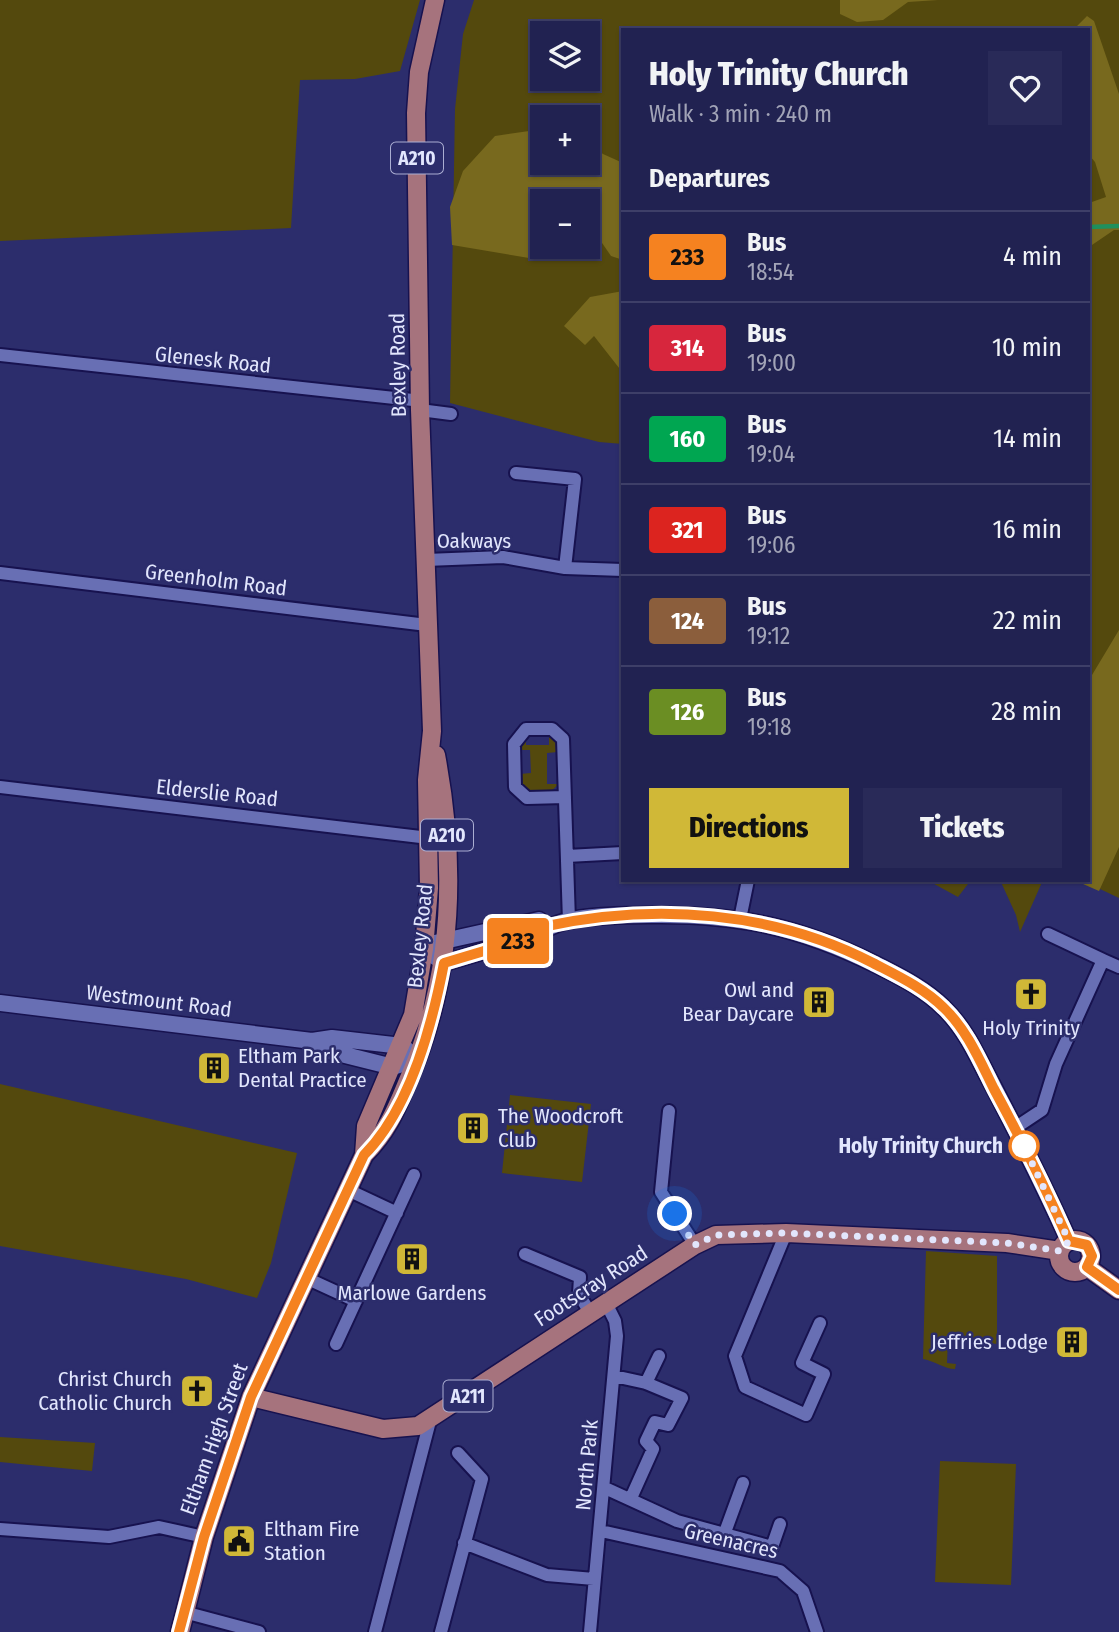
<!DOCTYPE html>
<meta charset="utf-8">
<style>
body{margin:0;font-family:"Fira Sans Condensed",sans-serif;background:#292a58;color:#f1f3f6;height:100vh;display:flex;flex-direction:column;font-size:26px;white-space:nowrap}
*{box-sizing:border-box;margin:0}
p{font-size:23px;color:#a2a4b7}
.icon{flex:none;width:38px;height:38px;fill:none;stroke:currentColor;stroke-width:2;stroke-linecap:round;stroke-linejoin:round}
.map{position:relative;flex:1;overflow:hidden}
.panel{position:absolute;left:621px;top:28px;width:469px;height:854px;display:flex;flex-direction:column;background:#212251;border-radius:0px;box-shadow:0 2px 5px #0004,0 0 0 2px #3e3f68}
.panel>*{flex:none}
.badge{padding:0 14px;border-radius:5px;font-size:24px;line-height:46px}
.buttons{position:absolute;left:530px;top:21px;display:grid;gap:14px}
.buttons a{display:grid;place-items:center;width:70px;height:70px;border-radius:0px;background:#212251;box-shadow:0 2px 5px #0004,0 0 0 2px #3e3f68;font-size:35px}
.you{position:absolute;width:35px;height:35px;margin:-18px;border:5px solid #fff;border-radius:50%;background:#1a73e8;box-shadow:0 0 0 10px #1a73e833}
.map>.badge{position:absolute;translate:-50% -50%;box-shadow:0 0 0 4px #fff}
h2{padding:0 28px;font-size:26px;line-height:63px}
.round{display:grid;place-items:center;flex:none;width:74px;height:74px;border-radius:0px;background:#292a58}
.headline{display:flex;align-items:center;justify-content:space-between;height:119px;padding:0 28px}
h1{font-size:33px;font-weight:800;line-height:52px}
.cta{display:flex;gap:14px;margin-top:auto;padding:14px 28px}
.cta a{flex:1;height:80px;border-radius:0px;background:#d0b837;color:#111;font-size:28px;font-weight:800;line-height:80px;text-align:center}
.cta a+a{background:#292a58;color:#f1f3f6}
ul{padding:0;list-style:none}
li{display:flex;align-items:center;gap:21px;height:91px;padding:0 28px;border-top:2px solid #3e3f68}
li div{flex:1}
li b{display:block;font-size:26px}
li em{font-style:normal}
li .badge{min-width:77px;font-weight:700;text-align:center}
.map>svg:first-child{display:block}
</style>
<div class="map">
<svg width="1119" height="1632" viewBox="0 0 1119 1632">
<rect width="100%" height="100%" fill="#2c2d6c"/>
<!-- green -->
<path fill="#54490d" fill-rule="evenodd" d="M 0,0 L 420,0 L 400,71 L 355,79 L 300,80 L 291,228 L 0,241 Z
M 474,0 L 1119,0 L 1119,898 L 1081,880 L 1088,880 L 1088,30 L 623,30 L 623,444 L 599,442 L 450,403 L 455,109 L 463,34 ZM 542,33 L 588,33 L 588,79 L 542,79 ZM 542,117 L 588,117 L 588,163 L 542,163 ZM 542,201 L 588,201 L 588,247 L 542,247 Z
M 549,735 L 558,743 L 558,752 L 547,753 L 547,784 L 558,784 C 548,798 532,795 520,786 L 520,774 L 531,773 L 530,750 L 519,750 L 519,744 L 526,736 L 526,745 L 549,745 Z
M 927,880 L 971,880 L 958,897 Z
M 1000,880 L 1043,880 L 1020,932 L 1016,915 Z
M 0,1084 L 297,1153 L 271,1263 L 257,1298 L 186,1279 L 0,1246 Z
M 510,1095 L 591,1104 L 582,1182 L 502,1173 Z
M 926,1251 L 997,1256 L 997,1344 L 948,1338 L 947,1363 L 956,1364 L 955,1369 C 944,1369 935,1361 923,1359 Z
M 0,1437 L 95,1443 L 92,1471 L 0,1462 Z
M 940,1461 L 1016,1464 L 1011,1585 L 935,1582 Z"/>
<!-- forest -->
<path fill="#78691e" d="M 840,0 L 938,0 L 908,2 L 883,20 L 857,22 L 840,14 Z
M 1087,16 L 1094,21 L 1119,94 L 1119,230 L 1114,230 L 1089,247 L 1089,203 L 1106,197 L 1095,162 L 1089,155 L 1088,30 L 1073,30 Z
M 536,130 L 542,131 L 542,163 L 588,163 L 588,142 L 603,154 L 623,163 L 623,260 L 611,256 L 600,240 L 588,241 L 588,201 L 542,201 L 542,247 L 554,247 L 529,258 L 452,245 L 450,207 L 463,171 L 495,136 Z
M 623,291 L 623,373 L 594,336 L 585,345 L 564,326 L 590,297 Z
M 1119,630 L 1119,847 L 1099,891 L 1074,880 L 1088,880 L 1089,680 Z"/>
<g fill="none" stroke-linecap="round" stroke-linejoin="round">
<!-- stream -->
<path stroke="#1f905d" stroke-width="4.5" d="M 1088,227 L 1119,226"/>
<!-- street casing -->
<g stroke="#17124f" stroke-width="16">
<path id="street" d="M 0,355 L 422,401
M 420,410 L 451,414
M 516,473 L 575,479 L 565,568
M 426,560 L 503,557 L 565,568 L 623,570
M 0,573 L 427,625
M 0,787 L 429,838
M 565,797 L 527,798 L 515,787 L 514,744 L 526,729 L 552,729 L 563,739 C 565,800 567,861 569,921
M 567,856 L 623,853
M 740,919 L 748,880
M 1103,960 L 1119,967
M 669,1111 L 661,1192 L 695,1245
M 1015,1128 L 1042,1110 L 1056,1064 L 1103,960 L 1048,934
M 348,1190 L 397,1213
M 786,1233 L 735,1356 L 745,1387 L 806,1415 L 824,1374 L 802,1363 L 820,1323
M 525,1254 L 580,1277 L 579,1294 L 590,1313
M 306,1278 L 356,1301
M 336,1344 L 414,1175
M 614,1376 L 646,1383 L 682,1398 L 668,1425 L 655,1422 L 646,1441 L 653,1449 L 631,1498
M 646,1383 L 659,1356
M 605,1488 L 677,1521 L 772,1547 L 780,1524
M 0,1529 L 109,1537 L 159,1527 L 204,1537
M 601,1531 L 780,1571 L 803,1591 L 817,1632
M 724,1535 L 743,1483
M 464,1543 L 547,1575 L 594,1579
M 184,1612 L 259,1632
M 375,1632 L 430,1421
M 441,1632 L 482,1479 L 458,1453
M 590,1632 L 617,1336 L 615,1321 L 606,1303"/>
</g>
<!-- secondary casing -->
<g stroke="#17124f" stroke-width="19">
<path id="secondary" d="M 547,926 L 539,920 L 435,943 L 424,949 L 444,963 L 541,934 C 557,914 627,915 653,915 C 740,914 800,927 877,965 C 901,977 925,989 944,1008 C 966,1029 978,1058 992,1084 C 1019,1136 1045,1188 1069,1241
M 0,1003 L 312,1041 L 332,1038 L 402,1046 L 418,1059
M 312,1041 L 329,1051 L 393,1067 L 418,1059"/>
</g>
<!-- primary casing -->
<g stroke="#17124f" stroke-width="21">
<path id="primary" d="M 364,1155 L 366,1126 L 413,1015 L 424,949 L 429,888 L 427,780 L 432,731 L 420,410 L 416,113 L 419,72 L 435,0
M1059 1256a16 16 0 1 1 32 0a16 16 0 1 1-32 0Z
M 1087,1267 L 1119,1290
M 251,1397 L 383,1429 L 418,1426 L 695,1245 L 716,1235 L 786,1233 L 1007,1243 L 1060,1251
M 180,1632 L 204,1537 L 251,1397 L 364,1155 C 387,1132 395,1112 407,1083 C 454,978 457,867 436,755"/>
</g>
<!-- street -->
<use href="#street" stroke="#686fb4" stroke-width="12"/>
<!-- secondary -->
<use href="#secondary" stroke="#686fb4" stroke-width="16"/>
<!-- primary -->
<use href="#primary" stroke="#a6737d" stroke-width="18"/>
</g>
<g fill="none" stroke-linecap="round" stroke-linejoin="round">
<!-- line casing -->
<g stroke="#fff" stroke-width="16">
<path id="line" d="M 179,1632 L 204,1537 L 251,1397 L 364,1155 C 410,1109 432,1026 444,963 L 541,934 L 547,926 C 656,903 773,911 873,963 C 898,976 924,988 944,1008 C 967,1030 980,1061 994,1089 C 1021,1139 1046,1189 1069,1241 L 1087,1245 L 1092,1256 L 1087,1267 L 1119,1290"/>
</g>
<!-- line -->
<use href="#line" stroke="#f58220" stroke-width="10"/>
<!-- walk -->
<path stroke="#e2e6fd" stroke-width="7" stroke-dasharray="0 12.6" d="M 675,1214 L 695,1245 L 716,1235 L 786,1233 L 1007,1243 L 1060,1251 L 1069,1241 L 1024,1146"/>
</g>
<!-- icons -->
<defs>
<g id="church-square" transform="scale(1.75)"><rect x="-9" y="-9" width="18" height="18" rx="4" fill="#d0b837" stroke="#2c2d6c"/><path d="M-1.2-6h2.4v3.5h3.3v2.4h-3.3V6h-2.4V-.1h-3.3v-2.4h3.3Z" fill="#111"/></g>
<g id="building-square" transform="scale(1.75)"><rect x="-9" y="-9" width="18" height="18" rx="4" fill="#d0b837" stroke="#2c2d6c"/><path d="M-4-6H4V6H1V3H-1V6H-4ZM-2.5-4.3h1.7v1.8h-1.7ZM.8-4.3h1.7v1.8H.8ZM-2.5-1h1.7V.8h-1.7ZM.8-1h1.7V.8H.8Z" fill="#111"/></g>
<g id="civic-square" transform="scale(1.75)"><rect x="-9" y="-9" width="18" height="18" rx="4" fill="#d0b837" stroke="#2c2d6c"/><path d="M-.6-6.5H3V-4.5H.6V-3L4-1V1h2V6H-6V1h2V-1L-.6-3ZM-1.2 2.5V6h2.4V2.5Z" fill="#111"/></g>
</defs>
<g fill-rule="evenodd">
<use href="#church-square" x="1031" y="994"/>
<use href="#building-square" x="819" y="1002"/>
<use href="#building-square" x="214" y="1068"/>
<use href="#building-square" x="473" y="1128"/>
<use href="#building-square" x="412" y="1259"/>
<use href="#building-square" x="1072" y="1342"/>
<use href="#church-square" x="197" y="1391"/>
<use href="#civic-square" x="239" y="1541"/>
</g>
<!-- markers -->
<circle fill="#fff" stroke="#f58220" stroke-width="3.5" cx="1024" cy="1146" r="14"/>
<g text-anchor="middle" stroke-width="5" stroke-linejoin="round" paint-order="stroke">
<!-- shield labels -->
<g fill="#2c2d6c" stroke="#abaed2" stroke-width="2">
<rect x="391" y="142.5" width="52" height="31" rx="5"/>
<rect x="421" y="819.5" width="52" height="31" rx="5"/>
<rect x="443.5" y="1380.5" width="49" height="31" rx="5"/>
</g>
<g font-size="19" font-weight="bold" fill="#e2e6fd">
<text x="417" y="165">A210</text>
<text x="447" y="842">A210</text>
<text x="468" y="1403">A211</text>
</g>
<!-- street labels -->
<g font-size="21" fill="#e2e6fd" stroke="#2c2d6c">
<text transform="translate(213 360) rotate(6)" y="7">Glenesk Road</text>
<text transform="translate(398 365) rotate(-91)" y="7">Bexley Road</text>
<text x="474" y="548">Oakways</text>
<text transform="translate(216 580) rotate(7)" y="7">Greenholm Road</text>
<text transform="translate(217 793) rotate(6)" y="7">Elderslie Road</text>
<text transform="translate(420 936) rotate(-84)" y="7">Bexley Road</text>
<text transform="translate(159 1001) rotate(7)" y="7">Westmount Road</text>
<text transform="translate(591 1286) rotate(-33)" y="7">Footscray Road</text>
<text transform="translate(214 1439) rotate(-70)" y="7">Eltham High Street</text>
<text transform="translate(587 1465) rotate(-85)" y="7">North Park</text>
<text transform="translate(731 1541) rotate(13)" y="7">Greenacres</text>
</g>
<!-- poi labels -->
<g font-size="21" fill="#e2e6fd" stroke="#2c2d6c" text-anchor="end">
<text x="794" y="997">Owl and<tspan x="794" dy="24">Bear Daycare</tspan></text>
<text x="1031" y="1035" text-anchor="middle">Holy Trinity</text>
<text x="238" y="1063" text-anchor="start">Eltham Park<tspan x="238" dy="24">Dental Practice</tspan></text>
<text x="498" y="1123" text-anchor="start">The Woodcroft<tspan x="498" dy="24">Club</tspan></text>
<text x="412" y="1300" text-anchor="middle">Marlowe Gardens</text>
<text x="1048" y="1349">Jeffries Lodge</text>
<text x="172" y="1386">Christ Church<tspan x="172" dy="24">Catholic Church</tspan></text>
<text x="264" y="1536" text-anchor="start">Eltham Fire<tspan x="264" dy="24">Station</tspan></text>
</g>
<!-- stop labels -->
<g font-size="21" font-weight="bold" fill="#e2e6fd" stroke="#2c2d6c" text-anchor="end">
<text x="1003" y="1153">Holy Trinity Church</text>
</g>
</g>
</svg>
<div class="buttons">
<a><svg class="icon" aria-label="layers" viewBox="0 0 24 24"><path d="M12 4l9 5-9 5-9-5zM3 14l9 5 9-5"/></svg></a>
<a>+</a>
<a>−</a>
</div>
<div class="you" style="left:675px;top:1214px"></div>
<b class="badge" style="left:518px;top:941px;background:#f58220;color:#111">233</b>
<section class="panel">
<div class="headline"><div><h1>Holy Trinity Church</h1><p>Walk · 3 min · 240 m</p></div><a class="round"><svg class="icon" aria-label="heart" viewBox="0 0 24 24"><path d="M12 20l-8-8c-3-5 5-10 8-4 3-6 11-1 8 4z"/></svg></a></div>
<h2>Departures</h2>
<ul>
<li><span class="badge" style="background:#f58220;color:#111">233</span><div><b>Bus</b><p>18:54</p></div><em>4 min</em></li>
<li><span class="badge" style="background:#d7263d;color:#fff">314</span><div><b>Bus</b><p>19:00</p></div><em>10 min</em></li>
<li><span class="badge" style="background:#00a651;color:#fff">160</span><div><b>Bus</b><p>19:04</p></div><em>14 min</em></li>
<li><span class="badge" style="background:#dc241f;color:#fff">321</span><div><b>Bus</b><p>19:06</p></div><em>16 min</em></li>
<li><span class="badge" style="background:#8b5e3c;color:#fff">124</span><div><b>Bus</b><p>19:12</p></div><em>22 min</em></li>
<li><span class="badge" style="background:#6b8e23;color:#fff">126</span><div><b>Bus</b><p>19:18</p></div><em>28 min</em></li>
</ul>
<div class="cta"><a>Directions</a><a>Tickets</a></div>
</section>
</div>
